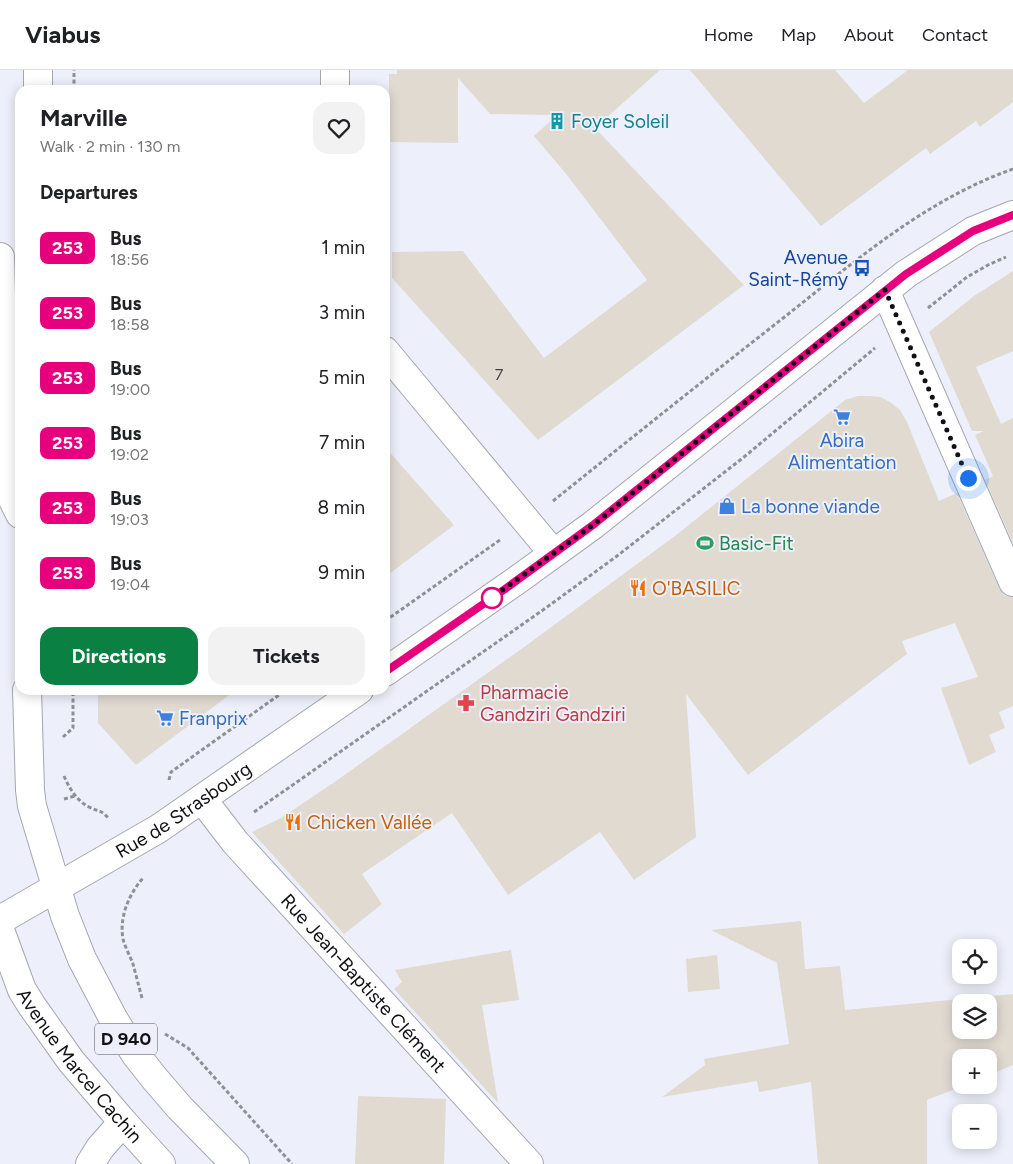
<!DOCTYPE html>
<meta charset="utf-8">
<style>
body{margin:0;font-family:Figtree,sans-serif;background:#f2f2f2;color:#202124;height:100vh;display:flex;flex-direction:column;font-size:19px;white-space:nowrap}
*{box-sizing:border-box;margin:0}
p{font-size:16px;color:#757577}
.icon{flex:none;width:28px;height:28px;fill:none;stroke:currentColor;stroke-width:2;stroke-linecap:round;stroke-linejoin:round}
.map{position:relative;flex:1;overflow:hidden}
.drawer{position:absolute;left:15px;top:15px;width:375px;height:610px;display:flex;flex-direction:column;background:#fff;border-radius:15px;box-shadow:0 2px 12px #0003}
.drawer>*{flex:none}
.badge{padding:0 10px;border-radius:8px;font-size:18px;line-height:32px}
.fabs{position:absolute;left:952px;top:869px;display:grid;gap:10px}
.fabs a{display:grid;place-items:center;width:45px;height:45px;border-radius:10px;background:#fff;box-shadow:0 2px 12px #0003;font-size:25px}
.you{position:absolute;width:25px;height:25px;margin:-12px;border:4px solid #fff;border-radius:50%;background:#1a73e8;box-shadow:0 0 0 8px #1a73e833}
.map>.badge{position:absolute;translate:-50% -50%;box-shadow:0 0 0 2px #fff}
h2{padding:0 25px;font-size:19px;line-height:45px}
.round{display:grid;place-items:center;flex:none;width:52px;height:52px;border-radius:15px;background:#f2f2f2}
.overview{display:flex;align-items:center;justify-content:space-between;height:85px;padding:0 25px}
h1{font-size:24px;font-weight:700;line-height:38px}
.action{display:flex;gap:10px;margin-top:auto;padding:10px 25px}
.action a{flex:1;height:58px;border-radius:15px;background:#0b8043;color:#fff;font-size:20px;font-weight:700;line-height:58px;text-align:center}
.action a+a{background:#f2f2f2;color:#202124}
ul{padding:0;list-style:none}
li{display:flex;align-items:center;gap:15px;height:65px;padding:0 25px}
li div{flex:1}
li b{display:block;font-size:19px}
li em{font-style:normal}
li .badge{min-width:55px;font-weight:700;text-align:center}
header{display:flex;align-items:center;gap:30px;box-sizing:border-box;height:70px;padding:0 25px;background:#fff;border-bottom:1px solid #e0e0e0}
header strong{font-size:24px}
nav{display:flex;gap:28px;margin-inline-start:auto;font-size:18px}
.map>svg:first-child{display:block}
</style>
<header>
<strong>Viabus</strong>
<nav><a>Home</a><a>Map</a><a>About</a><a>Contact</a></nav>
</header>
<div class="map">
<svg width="1013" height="1094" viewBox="0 0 1013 1094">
<rect width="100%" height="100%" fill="#edf0fa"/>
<!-- building -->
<path fill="#e0dad1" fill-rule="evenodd" d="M 397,0 L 660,0 L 595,58 L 744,215 L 538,370 L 392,208 L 392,182 L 463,181 L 544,288 L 647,210 L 567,105 L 534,66 L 557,45 L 490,44 L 458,8 L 458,73 L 389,72 L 389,4 L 397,4 Z
M 690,0 L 835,0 L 864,33 L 908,0 L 1013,0 L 1013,32 L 980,57 L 976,51 L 930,84 L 926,78 L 821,156 Z
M 1013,201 L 1013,281 L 976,297 L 1001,354 L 1013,348 L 1013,473 L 985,410 L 993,406 L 975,365 L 984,361 L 972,361 L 929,262 L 974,226 Z
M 858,326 L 869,326 L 880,327 L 890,332 L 900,340 L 907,352 L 939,431 L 957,423 L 999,518 L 1004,525 L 1013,527 L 1013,636 L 999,642 L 1005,658 L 989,665 L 996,682 L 969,695 L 941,618 L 978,607 L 955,553 L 902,571 L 907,584 L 748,705 L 686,624 L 696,767 L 634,810 L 600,762 L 508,825 L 452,743 L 362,804 L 382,834 L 344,864 L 252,762 L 281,748 L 336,711 L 531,572 L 675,466 L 845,330 Z
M 385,377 L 454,455 L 385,507 Z
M 98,620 L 236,620 L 136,695 L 98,653 Z
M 801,851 L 805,899 L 840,896 L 845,940 L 1013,924 L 1013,995 L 989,1005 L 989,988 L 961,988 L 961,1015 L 965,1015 L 927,1030 L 927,1094 L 818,1094 L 811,1012 L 759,1022 L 757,1011 L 662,1027 L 705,995 L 704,989 L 789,974 L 777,893 L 711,860 ZM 961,932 L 989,932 L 989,960 L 961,960 Z
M 511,880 L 519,930 L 482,935 L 498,1033 L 394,919 L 402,912 L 395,900 Z
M 717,885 L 720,919 L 688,922 L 686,889 Z
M 358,1026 L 446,1029 L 444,1094 L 355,1094 Z"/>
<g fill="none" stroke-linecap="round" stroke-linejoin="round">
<!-- minor casing -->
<g stroke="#a4a7b0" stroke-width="30">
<g id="minor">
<path d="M 335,20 L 335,0"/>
<path d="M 885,220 L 1013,512"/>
<path d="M 385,281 L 553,483"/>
<path id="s1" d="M 202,729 L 235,772 L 529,1094"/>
</g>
</g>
<!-- tertiary casing -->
<g stroke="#a4a7b0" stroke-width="30">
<g id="tertiary">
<path d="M 385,602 L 520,508 L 593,455 L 906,204 L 973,161 L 1013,145"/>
<path id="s2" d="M 0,850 L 158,759 L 359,620"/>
<path d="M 90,1094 L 100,1078 L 123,1052"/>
</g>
</g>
<!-- primary casing -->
<g stroke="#a4a7b0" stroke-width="30">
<g id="primary">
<path d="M 38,20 L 38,0"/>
<path d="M 27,620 L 30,720 L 32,736 L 65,846 L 82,889 L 114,950 L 136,985 L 155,1009 L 180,1038 L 235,1094"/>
<path id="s3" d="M 0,860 L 22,920 L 32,936 L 71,991 L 123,1052 L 161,1094"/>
</g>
</g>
<!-- motorway casing -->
<g stroke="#a4a7b0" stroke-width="30">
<path id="motorway" d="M 0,187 L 6,416 L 20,444"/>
</g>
<!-- path -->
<path stroke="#8d9097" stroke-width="3" stroke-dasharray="4 2.5" stroke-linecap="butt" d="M 74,20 L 74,0
M 928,238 L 967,207 L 988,195 L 1006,187
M 553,431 C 629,370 705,309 782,249 C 854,192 925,130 1013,99
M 385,551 L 500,470
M 63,667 L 73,658 L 73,620
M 64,706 C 69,718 77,731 89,737 C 98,742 101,739 109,749
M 169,710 L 171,702 L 286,620
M 64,729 L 75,726
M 254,742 L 543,540 L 617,486 L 744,387 L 875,278
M 142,928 C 139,917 136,905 133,894 C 130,886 125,877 123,869 C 119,847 129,824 143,808
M 165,964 L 188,978 L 292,1094"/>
<!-- minor -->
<use href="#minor" stroke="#fff" stroke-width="28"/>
<!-- tertiary -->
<use href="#tertiary" stroke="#fff" stroke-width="28"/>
<!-- primary -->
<use href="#primary" stroke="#fff" stroke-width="28"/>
<!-- motorway -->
<use href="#motorway" stroke="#fff" stroke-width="28"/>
</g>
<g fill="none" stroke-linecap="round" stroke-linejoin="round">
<!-- line casing -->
<g stroke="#fff" stroke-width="11">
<path id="line" d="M 385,602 L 505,519 L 593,455 L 906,204 L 973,161 L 1013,145"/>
</g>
<!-- line -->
<use href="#line" stroke="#e6007e" stroke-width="8"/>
<!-- walk -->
<path stroke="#101114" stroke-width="5" stroke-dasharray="0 9" d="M 492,528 L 490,529 L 593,455 L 885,220 L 968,408"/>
</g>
<!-- icons -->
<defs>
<g id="building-bare" transform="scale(1.35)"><path d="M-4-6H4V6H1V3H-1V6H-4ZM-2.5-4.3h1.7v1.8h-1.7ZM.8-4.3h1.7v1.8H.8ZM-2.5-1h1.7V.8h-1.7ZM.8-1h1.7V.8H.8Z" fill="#0f9aa8" stroke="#edf0fa" stroke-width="2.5" paint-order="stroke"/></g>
<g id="bus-bare" transform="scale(1.35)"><path d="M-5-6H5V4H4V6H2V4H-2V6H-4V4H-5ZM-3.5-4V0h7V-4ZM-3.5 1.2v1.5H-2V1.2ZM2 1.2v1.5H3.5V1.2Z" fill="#1a4fb4" stroke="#edf0fa" stroke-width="2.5" paint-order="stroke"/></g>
<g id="supermarket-bare" transform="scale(1.35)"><path d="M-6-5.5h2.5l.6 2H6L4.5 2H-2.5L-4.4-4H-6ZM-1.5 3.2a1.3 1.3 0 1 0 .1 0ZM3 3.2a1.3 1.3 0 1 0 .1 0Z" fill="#3f7fe0" stroke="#edf0fa" stroke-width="2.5" paint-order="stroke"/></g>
<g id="shop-bare" transform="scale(1.35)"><path d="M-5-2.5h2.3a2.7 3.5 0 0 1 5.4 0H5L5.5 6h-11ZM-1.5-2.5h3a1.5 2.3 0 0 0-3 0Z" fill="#3f7fe0" stroke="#edf0fa" stroke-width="2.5" paint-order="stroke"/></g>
<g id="stadium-bare" transform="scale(1.35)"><path d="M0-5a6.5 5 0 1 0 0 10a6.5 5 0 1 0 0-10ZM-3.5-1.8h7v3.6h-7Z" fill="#2e9e5b" stroke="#edf0fa" stroke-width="2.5" paint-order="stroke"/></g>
<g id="restaurant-bare" transform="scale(1.35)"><path d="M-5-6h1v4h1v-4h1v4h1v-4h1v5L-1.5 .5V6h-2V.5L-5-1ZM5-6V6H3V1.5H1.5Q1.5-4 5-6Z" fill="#e8710a" stroke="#edf0fa" stroke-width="2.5" paint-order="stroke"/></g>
<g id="pharmacy-bare" transform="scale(1.35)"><path d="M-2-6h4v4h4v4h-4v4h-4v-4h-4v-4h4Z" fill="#e0444e" stroke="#edf0fa" stroke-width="2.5" paint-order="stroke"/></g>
</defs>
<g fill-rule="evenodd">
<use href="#building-bare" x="557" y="51"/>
<use href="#bus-bare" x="862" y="198"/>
<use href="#supermarket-bare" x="842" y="347"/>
<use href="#shop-bare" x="727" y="436"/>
<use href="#stadium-bare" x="705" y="473"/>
<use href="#restaurant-bare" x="638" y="518"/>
<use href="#pharmacy-bare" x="466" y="633"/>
<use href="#supermarket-bare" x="165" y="648"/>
<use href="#restaurant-bare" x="293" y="752"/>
</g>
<!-- markers -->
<circle fill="#fff" stroke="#e6007e" stroke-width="2.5" cx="492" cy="528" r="10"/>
<g text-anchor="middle" stroke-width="4" stroke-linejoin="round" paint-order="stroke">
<!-- number labels -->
<g font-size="16" fill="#444343">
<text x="499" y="310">7</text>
</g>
<!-- shield labels -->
<rect fill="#edf0fa" stroke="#525459" stroke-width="1" x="95" y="953.5" width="62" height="31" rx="4"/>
<g font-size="18" font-weight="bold" fill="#101114">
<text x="126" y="975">D 940</text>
</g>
<!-- culture labels -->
<g font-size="19" fill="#0d838f" stroke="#edf0fa" text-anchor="start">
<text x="571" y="58">Foyer Soleil</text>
</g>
<!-- transit labels -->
<g font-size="19" fill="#164399" stroke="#edf0fa" text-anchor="end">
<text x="848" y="194">Avenue<tspan x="848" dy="22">Saint-Rémy</tspan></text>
</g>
<!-- shop labels -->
<g font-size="19" fill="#366cbe" stroke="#edf0fa" text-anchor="start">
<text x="842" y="377" text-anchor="middle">Abira<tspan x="842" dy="22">Alimentation</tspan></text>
<text x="741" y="443">La bonne viande</text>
<text x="179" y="655">Franprix</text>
</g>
<!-- leisure labels -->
<g font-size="19" fill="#27864d" stroke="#edf0fa" text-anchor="start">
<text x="719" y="480">Basic-Fit</text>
</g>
<!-- food labels -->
<g font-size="19" fill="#c56008" stroke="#edf0fa" text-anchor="start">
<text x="652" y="525">O'BASILIC</text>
<text x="307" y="759">Chicken Vallée</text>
</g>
<!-- health labels -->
<g font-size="19" fill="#be3a42" stroke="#edf0fa" text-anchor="start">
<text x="480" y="629">Pharmacie<tspan x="480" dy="22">Gandziri Gandziri</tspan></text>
</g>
<!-- street labels -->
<g font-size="19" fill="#101114" stroke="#edf0fa">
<text dy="7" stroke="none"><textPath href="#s2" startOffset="214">Rue de Strasbourg</textPath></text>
<text dy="7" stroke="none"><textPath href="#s1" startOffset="245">Rue Jean-Baptiste Clément</textPath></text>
<text dy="7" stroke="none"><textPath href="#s3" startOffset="159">Avenue Marcel Cachin</textPath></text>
</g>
</g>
</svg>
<div class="fabs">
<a><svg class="icon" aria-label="locate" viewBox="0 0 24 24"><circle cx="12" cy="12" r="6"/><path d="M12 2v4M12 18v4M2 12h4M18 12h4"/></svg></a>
<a><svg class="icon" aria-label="layers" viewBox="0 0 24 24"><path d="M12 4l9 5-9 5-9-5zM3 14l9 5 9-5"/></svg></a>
<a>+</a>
<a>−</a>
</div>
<div class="you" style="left:968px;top:408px"></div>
<section class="drawer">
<div class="overview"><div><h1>Marville</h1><p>Walk · 2 min · 130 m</p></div><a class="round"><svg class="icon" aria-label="heart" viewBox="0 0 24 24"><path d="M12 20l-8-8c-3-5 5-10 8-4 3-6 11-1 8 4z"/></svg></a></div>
<h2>Departures</h2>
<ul>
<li><span class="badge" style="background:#e6007e;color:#fff">253</span><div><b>Bus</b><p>18:56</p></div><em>1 min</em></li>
<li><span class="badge" style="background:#e6007e;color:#fff">253</span><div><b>Bus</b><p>18:58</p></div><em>3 min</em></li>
<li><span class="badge" style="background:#e6007e;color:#fff">253</span><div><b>Bus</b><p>19:00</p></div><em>5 min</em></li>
<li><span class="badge" style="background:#e6007e;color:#fff">253</span><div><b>Bus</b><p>19:02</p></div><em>7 min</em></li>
<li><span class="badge" style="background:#e6007e;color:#fff">253</span><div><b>Bus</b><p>19:03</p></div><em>8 min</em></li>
<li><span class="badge" style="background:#e6007e;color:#fff">253</span><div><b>Bus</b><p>19:04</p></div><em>9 min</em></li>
</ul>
<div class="action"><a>Directions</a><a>Tickets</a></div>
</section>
</div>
